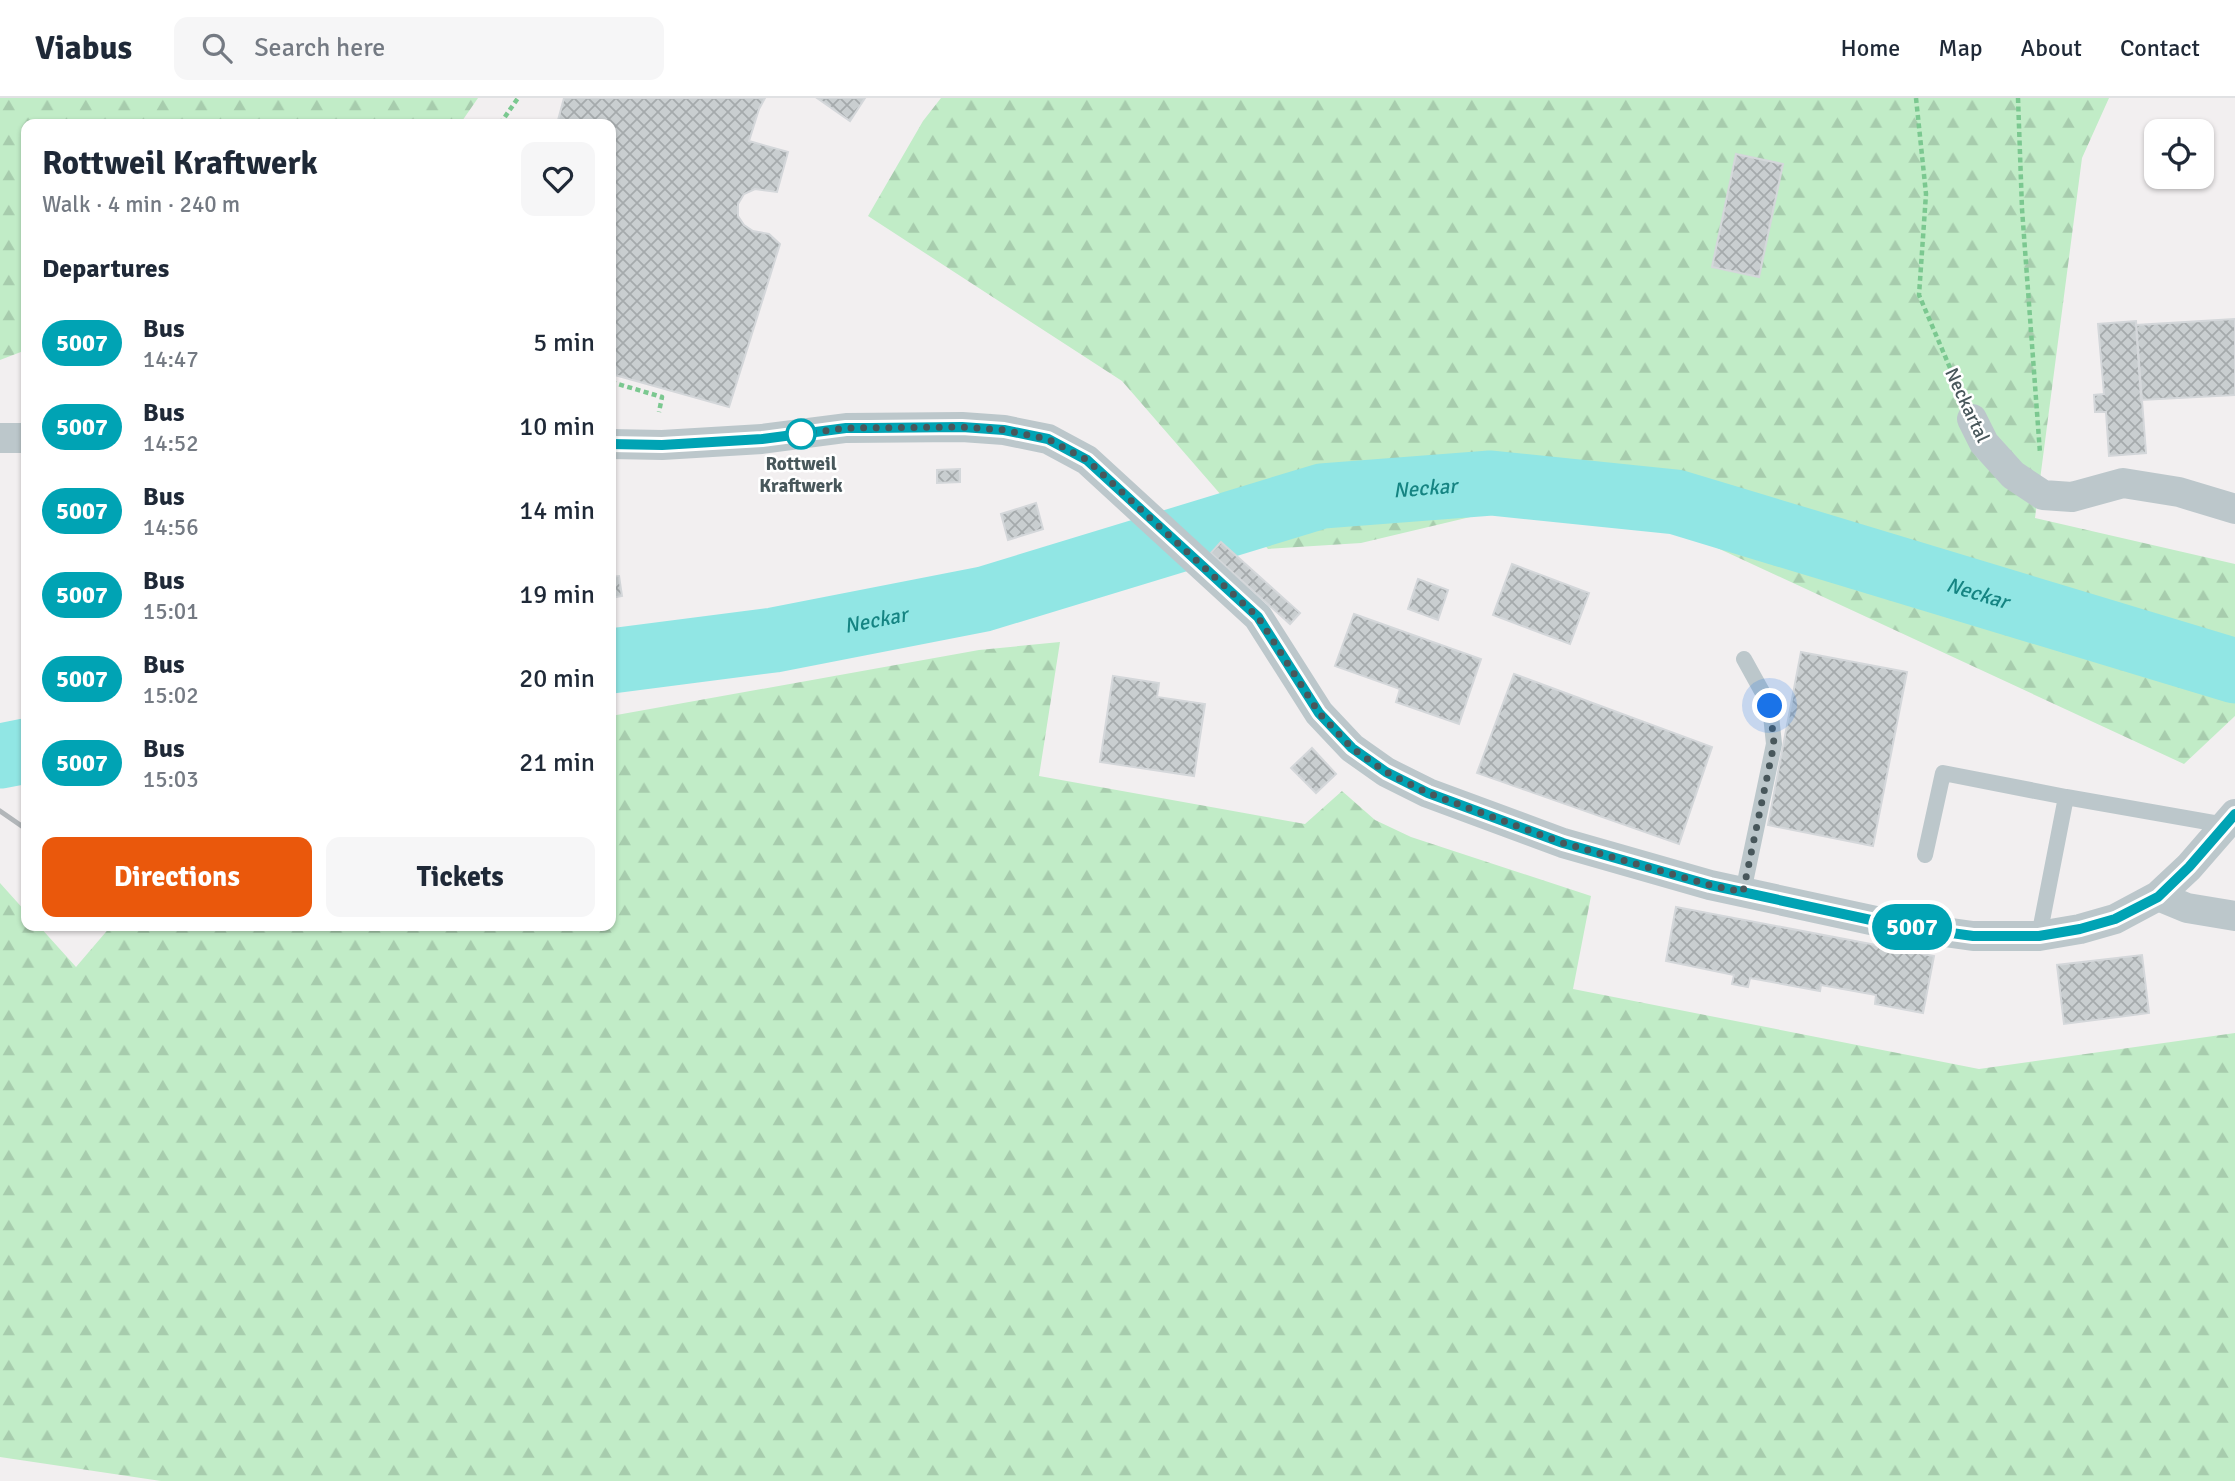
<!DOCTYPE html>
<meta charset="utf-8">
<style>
body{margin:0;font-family:Signika,sans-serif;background:#f6f6f7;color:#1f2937;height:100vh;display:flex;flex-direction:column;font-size:26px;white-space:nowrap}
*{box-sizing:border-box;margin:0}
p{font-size:23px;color:#747a83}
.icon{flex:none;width:38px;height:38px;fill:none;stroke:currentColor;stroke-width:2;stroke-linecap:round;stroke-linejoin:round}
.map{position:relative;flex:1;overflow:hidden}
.panel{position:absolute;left:21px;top:21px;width:595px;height:812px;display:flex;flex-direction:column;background:#fff;border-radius:14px;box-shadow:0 2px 5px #0004}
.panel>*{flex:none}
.badge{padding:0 14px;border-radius:23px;font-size:24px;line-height:46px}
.controls{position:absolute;left:2144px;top:21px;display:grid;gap:14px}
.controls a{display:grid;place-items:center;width:70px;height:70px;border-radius:14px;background:#fff;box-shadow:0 2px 5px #0004;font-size:35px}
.you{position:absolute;width:35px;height:35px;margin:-18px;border:5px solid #fff;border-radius:50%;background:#1a73e8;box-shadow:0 0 0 10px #1a73e833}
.map>.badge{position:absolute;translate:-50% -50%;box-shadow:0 0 0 4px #fff}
h2{padding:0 21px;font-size:26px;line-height:63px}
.round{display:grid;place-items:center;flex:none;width:74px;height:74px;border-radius:14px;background:#f6f6f7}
.headline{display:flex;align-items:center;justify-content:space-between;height:119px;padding:0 21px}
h1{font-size:33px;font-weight:700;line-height:52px}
.button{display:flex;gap:14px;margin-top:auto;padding:14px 21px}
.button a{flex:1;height:80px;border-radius:14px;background:#ea580c;color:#fff;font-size:28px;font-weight:700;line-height:80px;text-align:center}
.button a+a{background:#f6f6f7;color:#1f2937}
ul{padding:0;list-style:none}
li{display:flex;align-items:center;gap:21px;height:84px;padding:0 21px}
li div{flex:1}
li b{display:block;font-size:26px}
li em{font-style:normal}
li .badge{min-width:77px;font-weight:700;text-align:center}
header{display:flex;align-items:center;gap:42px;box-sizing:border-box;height:98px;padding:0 35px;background:#fff;border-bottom:2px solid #e0e1e3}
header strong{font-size:33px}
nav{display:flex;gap:38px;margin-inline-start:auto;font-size:24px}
.search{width:490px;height:63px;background:#f6f6f7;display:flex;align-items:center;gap:18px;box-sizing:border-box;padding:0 24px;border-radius:14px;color:#747a83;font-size:26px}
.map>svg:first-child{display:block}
</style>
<header>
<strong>Viabus</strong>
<div class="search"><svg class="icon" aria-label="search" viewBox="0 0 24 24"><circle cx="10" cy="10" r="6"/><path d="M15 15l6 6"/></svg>Search here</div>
<nav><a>Home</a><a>Map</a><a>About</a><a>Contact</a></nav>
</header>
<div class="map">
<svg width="2235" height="1383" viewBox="0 0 2235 1383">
<defs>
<pattern id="forest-firs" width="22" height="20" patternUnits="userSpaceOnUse" patternTransform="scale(1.75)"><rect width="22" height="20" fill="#c1ecc7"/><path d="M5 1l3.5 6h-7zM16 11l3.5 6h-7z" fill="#a7ccad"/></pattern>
<pattern id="building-cross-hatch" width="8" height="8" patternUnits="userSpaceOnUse" patternTransform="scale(1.75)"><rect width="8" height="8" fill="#c9ced0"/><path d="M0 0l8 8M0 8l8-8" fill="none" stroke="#a5aaac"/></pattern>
</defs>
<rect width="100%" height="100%" fill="#f2eff0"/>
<!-- forest -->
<path fill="url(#forest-firs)" d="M 0,0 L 478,0 L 460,26 L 26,26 L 26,252 L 0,262 Z
M 941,0 L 2109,0 L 2082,60 L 2035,420 L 2235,466 L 2235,618 L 2184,666 L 1672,429 L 1483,416 L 1361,445 L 1268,451 L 1122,283 L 868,118 L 923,23 Z
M 1060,544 L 1039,678 L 1305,726 L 1342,693 L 1375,722 L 1411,739 L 1591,798 L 1573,891 L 1979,971 L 2235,935 L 2235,1383 L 161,1383 L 0,1359 L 0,785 L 26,814 L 26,828 L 39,828 L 76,869 L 111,828 L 611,828 L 611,618 L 979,552 Z"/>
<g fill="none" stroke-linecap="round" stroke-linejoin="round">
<!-- river -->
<g stroke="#91e6e4" stroke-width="65">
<path id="s1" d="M 611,563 L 774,542 L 984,501 L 1322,398 L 1491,385 L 1676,404 L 2235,573"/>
<path d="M 0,658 L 26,653"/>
</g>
</g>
<!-- building -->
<path fill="url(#building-cross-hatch)" stroke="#d4d7da" stroke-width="2" d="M 564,0 L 765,0 L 759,11 L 749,43 L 788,54 L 777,94 L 755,91 L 744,96 L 738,106 L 738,118 L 744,127 L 753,133 L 769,136 L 780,146 L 729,309 L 611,276 L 611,26 L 557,26 Z
M 817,0 L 865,0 L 850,23 Z
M 1736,56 L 1783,66 L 1759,179 L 1712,169 Z
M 2235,221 L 2235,297 L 2141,302 L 2136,227 Z
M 2136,223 L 2146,355 L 2109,358 L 2106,314 L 2095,314 L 2094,297 L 2104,296 L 2098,226 Z
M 960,371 L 960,384 L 937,385 L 937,372 Z
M 1036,405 L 1043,431 L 1008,442 L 1001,416 Z
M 1221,444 L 1300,515 L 1290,526 L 1211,455 Z
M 1512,466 L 1589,495 L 1570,546 L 1493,517 Z
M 619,478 L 622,498 L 611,500 L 611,479 Z
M 1418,481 L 1448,492 L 1438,522 L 1408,511 Z
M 1354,516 L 1481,561 L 1459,626 L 1396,604 L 1400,591 L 1335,568 Z
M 1801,554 L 1907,574 L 1873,748 L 1768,727 Z
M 1514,576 L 1712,649 L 1679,746 L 1477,675 Z
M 1113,578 L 1159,585 L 1157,599 L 1205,606 L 1194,678 L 1100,664 Z
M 1312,650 L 1336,676 L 1316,695 L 1291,670 Z
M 1676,809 L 1934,858 L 1923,915 L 1875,906 L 1876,897 L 1821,887 L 1820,893 L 1750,880 L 1748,889 L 1732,886 L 1734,877 L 1666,863 Z
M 2142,857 L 2149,915 L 2064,926 L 2057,867 Z"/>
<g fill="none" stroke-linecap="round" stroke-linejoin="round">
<!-- path -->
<path stroke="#7bc890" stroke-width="4.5" stroke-dasharray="5 3.5" stroke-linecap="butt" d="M 1916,0 L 1926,96 L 1919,197 L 1959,291
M 2018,0 L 2022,111 L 2040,355
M 500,26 L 518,0
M 611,284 L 662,299 L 659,314"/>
<!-- lane -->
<path stroke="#bcc7cb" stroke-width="16" d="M 1925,757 L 1943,675 L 2066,699
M 1743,794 L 1774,646 L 1770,608 L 1744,561
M 2039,838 L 2066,699 L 2225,727"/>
<!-- street -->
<path stroke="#bcc7cb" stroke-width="30" d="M 1972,321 L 1984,345 L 2013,377 L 2043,397 L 2072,399 L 2123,385 L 2179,394 L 2235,411
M 0,340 L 26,340
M 611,346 L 662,347 L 762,341 L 846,330 L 962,329 L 1004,332 L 1048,341 L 1087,362 L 1258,519 L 1319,615 L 1352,650 L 1386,674 L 1428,695 L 1563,745 L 1710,787 L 1894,827 L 1973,838 L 2039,838 L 2080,831 L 2115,821 L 2158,798 L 2189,769 L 2235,716
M 2158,798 L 2187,810 L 2235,818"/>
<!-- rail -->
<path stroke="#b2b6b9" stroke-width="5" d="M 0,713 L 26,731"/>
</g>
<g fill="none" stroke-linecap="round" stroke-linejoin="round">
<!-- line casing -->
<g stroke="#fff" stroke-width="16">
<path id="line" d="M 611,346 L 662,347 L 762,341 L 846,330 L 869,330 L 962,329 L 1004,332 L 1048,341 L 1087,362 L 1258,519 L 1319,615 L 1352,650 L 1386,674 L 1428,695 L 1563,745 L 1710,787 L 1894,827 L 1973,838 L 2039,838 L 2080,831 L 2115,821 L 2158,799 L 2189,769 L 2235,716"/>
</g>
<!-- line -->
<use href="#line" stroke="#00a3b4" stroke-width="10"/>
<!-- walk -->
<path stroke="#48575b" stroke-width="7" stroke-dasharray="0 12.6" d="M 801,336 L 846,330 L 962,329 L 1004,332 L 1048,341 L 1087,362 L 1258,519 L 1319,615 L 1352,650 L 1386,674 L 1428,695 L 1563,745 L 1710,787 L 1743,794 L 1774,646 L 1770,608"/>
</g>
<!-- markers -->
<circle fill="#fff" stroke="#00a3b4" stroke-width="3.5" cx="801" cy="336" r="14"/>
<g text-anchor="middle" stroke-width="5" stroke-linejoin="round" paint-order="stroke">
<!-- street labels -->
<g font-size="19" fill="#48575b" stroke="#fff">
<text transform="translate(1968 307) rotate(65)" y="7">Neckartal</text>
</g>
<!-- stop labels -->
<g font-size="19" font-weight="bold" fill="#48575b" stroke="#fff">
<text x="801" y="372">Rottweil<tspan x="801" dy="22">Kraftwerk</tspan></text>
</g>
<!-- water labels -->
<g font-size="21" font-style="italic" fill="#158482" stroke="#fff">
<text dy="7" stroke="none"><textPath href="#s1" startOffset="835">Neckar</textPath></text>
<text dy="7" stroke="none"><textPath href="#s1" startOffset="1402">Neckar</textPath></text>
<text dy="7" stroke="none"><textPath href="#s1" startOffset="268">Neckar</textPath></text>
</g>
</g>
</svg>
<div class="controls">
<a><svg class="icon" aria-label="locate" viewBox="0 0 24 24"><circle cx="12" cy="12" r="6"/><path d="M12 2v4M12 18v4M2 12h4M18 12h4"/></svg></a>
</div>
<div class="you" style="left:1770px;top:608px"></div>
<b class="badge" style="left:1912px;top:829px;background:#00a3b4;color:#fff">5007</b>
<section class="panel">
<div class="headline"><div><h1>Rottweil Kraftwerk</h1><p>Walk · 4 min · 240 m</p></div><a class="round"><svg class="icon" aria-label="heart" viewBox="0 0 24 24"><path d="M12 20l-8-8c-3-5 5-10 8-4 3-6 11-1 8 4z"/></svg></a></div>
<h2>Departures</h2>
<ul>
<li><span class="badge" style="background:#00a3b4;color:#fff">5007</span><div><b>Bus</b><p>14:47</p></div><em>5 min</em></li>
<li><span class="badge" style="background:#00a3b4;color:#fff">5007</span><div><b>Bus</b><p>14:52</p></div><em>10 min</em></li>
<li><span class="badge" style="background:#00a3b4;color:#fff">5007</span><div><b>Bus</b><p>14:56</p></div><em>14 min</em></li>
<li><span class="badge" style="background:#00a3b4;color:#fff">5007</span><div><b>Bus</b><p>15:01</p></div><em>19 min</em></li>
<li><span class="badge" style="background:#00a3b4;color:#fff">5007</span><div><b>Bus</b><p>15:02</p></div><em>20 min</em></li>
<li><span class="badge" style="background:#00a3b4;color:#fff">5007</span><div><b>Bus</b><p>15:03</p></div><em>21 min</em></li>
</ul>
<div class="button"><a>Directions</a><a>Tickets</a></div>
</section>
</div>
